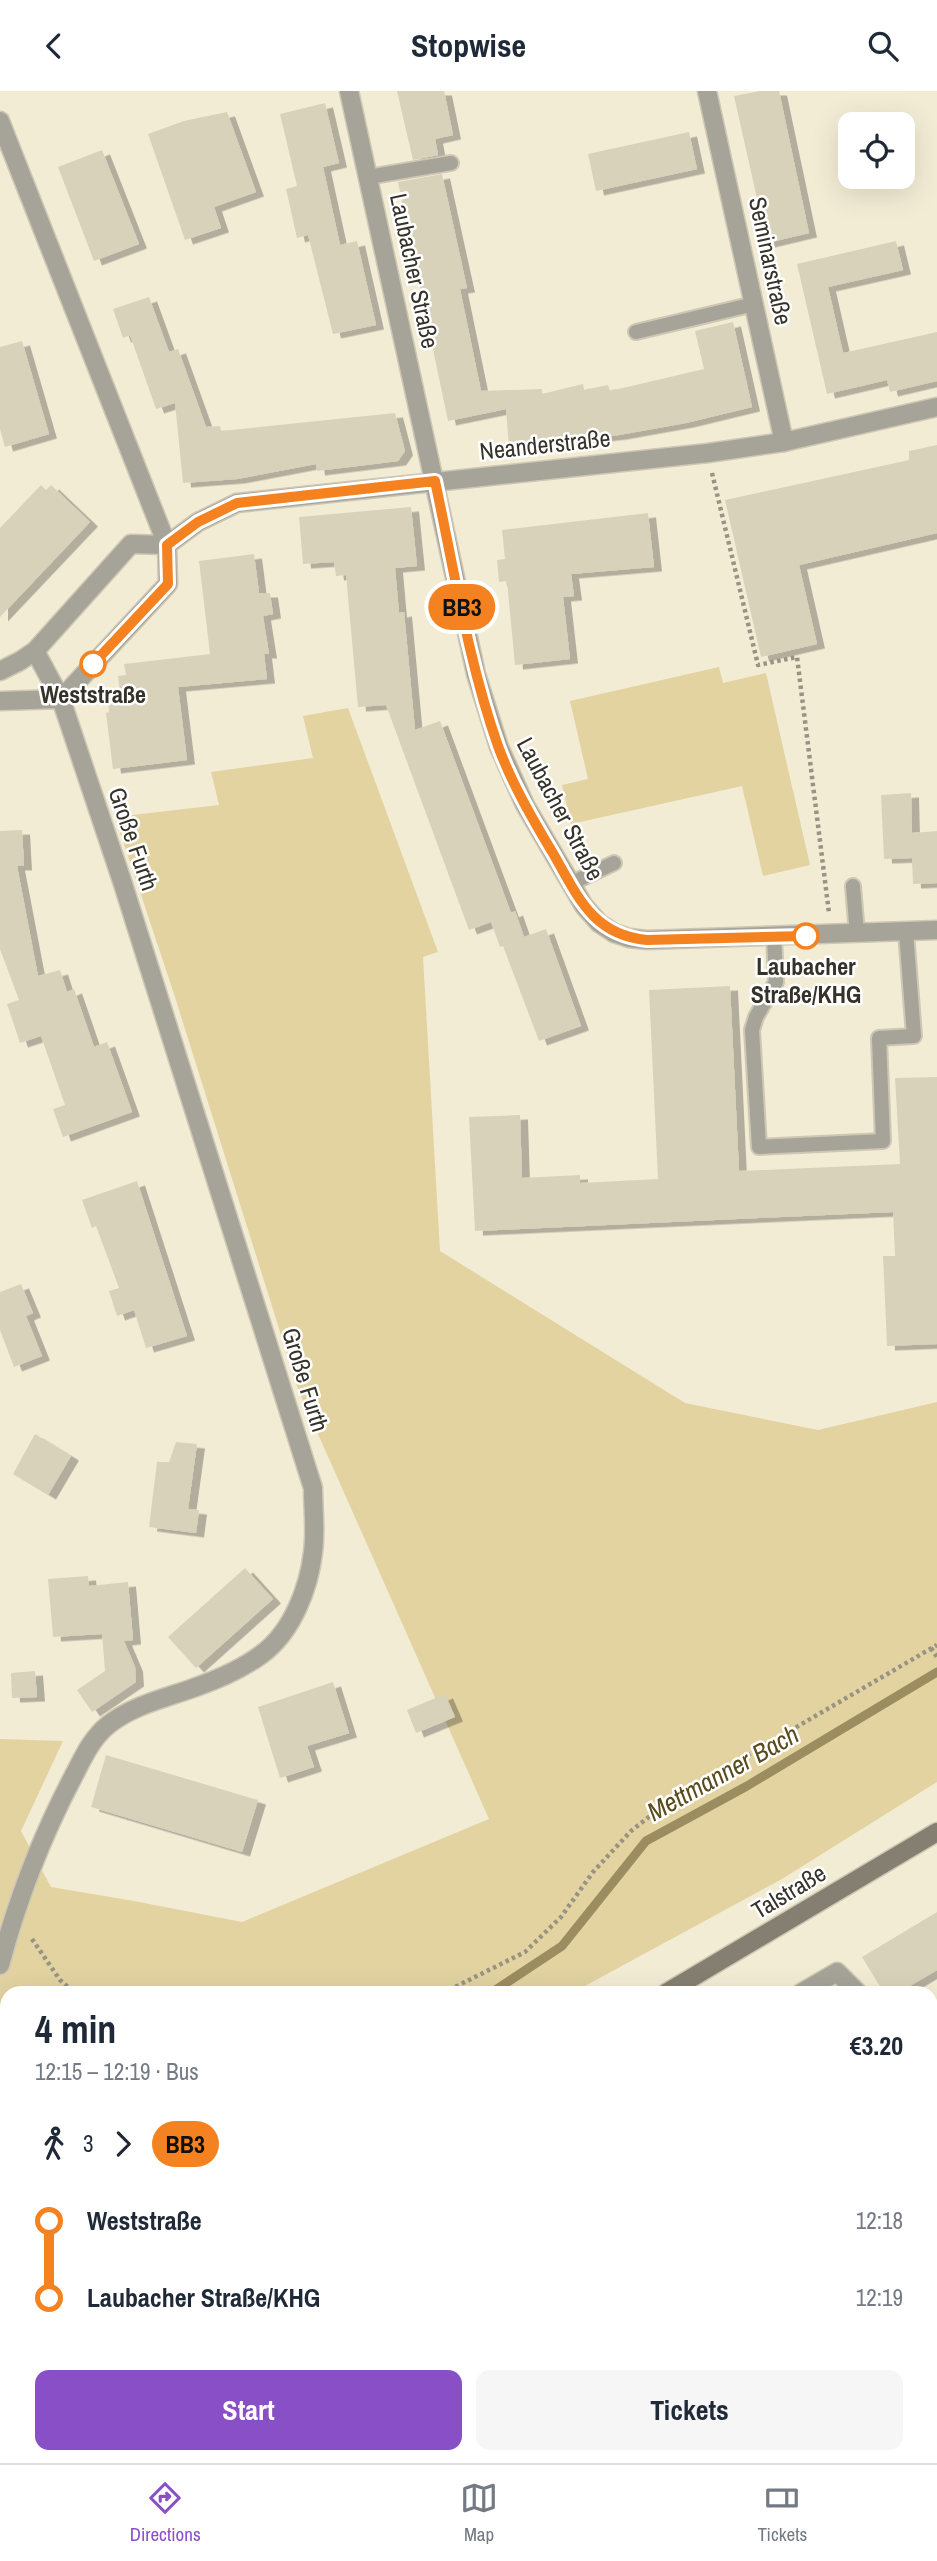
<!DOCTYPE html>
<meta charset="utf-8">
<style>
body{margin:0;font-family:"Archivo Narrow",sans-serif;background:#f6f6f7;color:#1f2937;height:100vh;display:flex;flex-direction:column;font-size:26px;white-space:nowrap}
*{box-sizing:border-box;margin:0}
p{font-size:23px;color:#747a83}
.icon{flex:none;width:38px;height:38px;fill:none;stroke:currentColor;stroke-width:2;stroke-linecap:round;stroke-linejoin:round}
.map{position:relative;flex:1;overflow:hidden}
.side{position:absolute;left:0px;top:1895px;width:938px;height:478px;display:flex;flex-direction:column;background:#fff;border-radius:21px 21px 0 0;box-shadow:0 7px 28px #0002}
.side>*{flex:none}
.badge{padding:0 14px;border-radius:23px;font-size:24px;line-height:46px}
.fabs{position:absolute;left:838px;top:21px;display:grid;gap:14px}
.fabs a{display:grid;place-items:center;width:77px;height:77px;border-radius:14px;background:#fff;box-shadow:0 7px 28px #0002;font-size:35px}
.map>.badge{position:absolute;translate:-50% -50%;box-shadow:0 0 0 4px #fff}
.legs{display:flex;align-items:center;gap:10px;height:77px;padding:0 35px;font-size:23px}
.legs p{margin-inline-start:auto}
.head{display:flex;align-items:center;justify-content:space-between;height:119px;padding:0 35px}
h1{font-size:38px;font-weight:700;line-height:52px}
.action{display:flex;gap:14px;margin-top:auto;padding:14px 35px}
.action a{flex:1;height:80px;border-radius:14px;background:#894fc6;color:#fff;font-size:28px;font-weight:700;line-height:80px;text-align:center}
.action a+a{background:#f6f6f7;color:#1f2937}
ul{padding:0 35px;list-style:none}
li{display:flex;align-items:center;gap:24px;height:77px;font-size:26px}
li i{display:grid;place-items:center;width:10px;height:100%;margin:0 9px;background:currentColor}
li i::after{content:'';width:18px;height:18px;margin:-9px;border:5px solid;border-radius:50%;background:#fff}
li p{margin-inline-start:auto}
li:first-child i{background:linear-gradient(#0000 50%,currentColor 0)}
li:last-child i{background:linear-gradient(currentColor 50%,#0000 0)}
header{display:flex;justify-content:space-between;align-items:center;height:91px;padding:0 35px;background:#fff;font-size:32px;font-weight:700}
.tabs{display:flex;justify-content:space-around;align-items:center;height:98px;border-top:2px solid #e0e1e3;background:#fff;font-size:19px;color:#747a83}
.tabs a{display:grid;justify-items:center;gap:4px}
.tabs .on{color:#894fc6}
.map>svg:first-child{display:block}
</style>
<header><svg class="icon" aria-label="back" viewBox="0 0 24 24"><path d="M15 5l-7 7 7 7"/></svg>Stopwise<svg class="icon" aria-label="search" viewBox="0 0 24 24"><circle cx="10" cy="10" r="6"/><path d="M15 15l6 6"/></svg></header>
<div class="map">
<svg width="937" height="2372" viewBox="0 0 937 2372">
<defs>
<filter id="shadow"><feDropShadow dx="8" dy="4.5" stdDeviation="0" flood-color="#0004"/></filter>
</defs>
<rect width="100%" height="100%" fill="#f3ecd5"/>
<!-- green -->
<path fill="#e2d3a1" d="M 719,576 L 723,592 L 766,582 L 810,774 L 763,785 L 742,695 L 571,733 L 562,694 L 588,688 L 570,610 Z
M 348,617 L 438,861 L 423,866 L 440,1160 L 685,1312 L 818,1339 L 937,1311 L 937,1691 L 782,1788 L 572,1902 L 7,1902 L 7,1992 L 0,1992 L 0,1648 L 63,1650 L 21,1740 L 51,1796 L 134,1810 L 242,1831 L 489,1728 L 298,1298 L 175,906 L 115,726 L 219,714 L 211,681 L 313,667 L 303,625 Z"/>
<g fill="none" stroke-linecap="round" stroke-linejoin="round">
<!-- stream -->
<path stroke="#9b8d5f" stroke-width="9" d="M 491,1902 L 562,1855 L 646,1750 L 747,1695 L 937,1581"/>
</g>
<!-- building -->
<path fill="#d9d2bb" filter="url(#shadow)" d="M 397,0 L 444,0 L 453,44 L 435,48 L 438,64 L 413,69 Z
M 760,0 L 779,0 L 809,142 L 767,152 L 734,5 Z
M 325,12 L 339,72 L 323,76 L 340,154 L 357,150 L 376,234 L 333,243 L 308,144 L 297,147 L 286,98 L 297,95 L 280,23 Z
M 227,21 L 256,101 L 214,116 L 221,137 L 185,149 L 148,43 L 184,30 Z
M 689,41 L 697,78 L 596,100 L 588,63 Z
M 102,59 L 139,153 L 94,170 L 58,76 Z
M 442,83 L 467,197 L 460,198 L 481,300 L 542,298 L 542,303 L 583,293 L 584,299 L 608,294 L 610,300 L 704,278 L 695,240 L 733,231 L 752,316 L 686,332 L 619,344 L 509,357 L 506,318 L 448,330 L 398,91 Z
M 896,150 L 903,179 L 828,196 L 843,262 L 937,241 L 937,290 L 890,301 L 887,289 L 827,303 L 797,173 Z
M 149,206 L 169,261 L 178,258 L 206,336 L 220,335 L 221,340 L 395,322 L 405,360 L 398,370 L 317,380 L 316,373 L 237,388 L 183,392 L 175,312 L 156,318 L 130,244 L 123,247 L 113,218 Z
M 22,250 L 49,343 L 5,356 L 0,338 L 0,256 Z
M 937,354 L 937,442 L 799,474 L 817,553 L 761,566 L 725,409 L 909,369 L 909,360 Z
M 41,394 L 46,399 L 51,394 L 90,431 L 0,526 L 0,437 Z
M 411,416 L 417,475 L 395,477 L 399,522 L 404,521 L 415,639 L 440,630 L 511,822 L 515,820 L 524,846 L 546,838 L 581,935 L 539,950 L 503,855 L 500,856 L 491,831 L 469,839 L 386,614 L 358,616 L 346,484 L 336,485 L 334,471 L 303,473 L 299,426 Z
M 648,422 L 654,476 L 571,483 L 574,505 L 563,506 L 570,568 L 515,574 L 507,490 L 499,491 L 497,469 L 505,468 L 502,439 Z
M 254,463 L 259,502 L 270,502 L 273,523 L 263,525 L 269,563 L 264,563 L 267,588 L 178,596 L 187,669 L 113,678 L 106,622 L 109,621 L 107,602 L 120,601 L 118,585 L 126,584 L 124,573 L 210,563 L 199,470 Z
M 911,702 L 912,742 L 937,740 L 937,792 L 913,793 L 912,767 L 884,768 L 881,704 Z
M 22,739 L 24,775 L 17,775 L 38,885 L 60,879 L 67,901 L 74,898 L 94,956 L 107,951 L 132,1021 L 63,1046 L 53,1018 L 65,1014 L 41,945 L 20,952 L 7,913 L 19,909 L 0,858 L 0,740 Z
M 730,895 L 739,1080 L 900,1073 L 895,987 L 937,986 L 937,1253 L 887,1255 L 883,1165 L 895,1165 L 893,1121 L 475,1140 L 469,1026 L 520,1024 L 522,1087 L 580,1084 L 580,1092 L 658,1088 L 649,899 Z
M 137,1090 L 187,1245 L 146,1257 L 134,1219 L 117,1225 L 109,1200 L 119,1197 L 96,1135 L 92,1137 L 82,1109 Z
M 21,1193 L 33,1222 L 26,1225 L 42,1265 L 14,1276 L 0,1239 L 0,1201 Z
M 35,1343 L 71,1365 L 48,1404 L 13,1383 Z
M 176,1351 L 197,1353 L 188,1418 L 199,1419 L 196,1442 L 149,1436 L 157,1371 L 169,1371 Z
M 245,1477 L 273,1508 L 196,1577 L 168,1546 Z
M 88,1485 L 89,1495 L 128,1491 L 133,1549 L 124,1550 L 135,1576 L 136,1591 L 92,1621 L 77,1599 L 105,1580 L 102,1543 L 53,1546 L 48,1488 Z
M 35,1580 L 37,1606 L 12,1607 L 11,1582 Z
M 333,1591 L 349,1642 L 307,1655 L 314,1676 L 280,1687 L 258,1616 Z
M 445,1603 L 455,1626 L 416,1642 L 407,1619 Z
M 106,1664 L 258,1709 L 242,1761 L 91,1716 Z
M 937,1821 L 937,1879 L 898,1902 L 884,1902 L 862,1866 Z"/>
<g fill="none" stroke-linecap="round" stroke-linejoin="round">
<!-- service casing -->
<g stroke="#cdc7b3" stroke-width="18">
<path id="service" d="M 368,86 L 451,72
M 636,241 L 754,213
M 570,793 L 614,772
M 853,795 L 857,843
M 774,845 L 776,891 L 756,926 L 752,939 L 759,1056 L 883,1050 L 879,947 L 914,945 L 906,841"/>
</g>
<!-- minor casing -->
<g stroke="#cdc7b3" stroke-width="21">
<path id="minor" d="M 349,0 L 476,583 L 499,656 L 525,714 L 584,815 L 599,832 L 614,842 L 629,847 L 647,849 L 937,839
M 707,0 L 784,351
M 0,30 L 167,454
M 0,1874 C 17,1810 42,1745 73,1686 C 83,1667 91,1648 108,1634 C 133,1614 166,1607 196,1596 C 219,1588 242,1578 262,1563 C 292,1541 309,1497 313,1461 C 316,1440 313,1418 313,1397 L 122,790 L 61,608 L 35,560
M 801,1902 L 837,1881 L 858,1902
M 931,1993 L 937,2000
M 0,2066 L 7,2069"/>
</g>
<!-- tertiary casing -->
<g stroke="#cdc7b3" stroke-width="21">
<path id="tertiary" d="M 0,580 L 20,570 L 35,560 L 131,453 L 167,454 L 198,431 L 237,412 L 708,362 L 784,351 L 937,316
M 0,610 L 61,608 L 168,493 L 167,454"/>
</g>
<!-- secondary casing -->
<g stroke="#cdc7b3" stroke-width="21">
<path id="secondary" d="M 666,1902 L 937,1741
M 0,2014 L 7,2015"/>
</g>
<!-- path -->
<path stroke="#989383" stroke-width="4.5" stroke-dasharray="3.5 3.5" stroke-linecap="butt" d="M 712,382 L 758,574 L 797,566 L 829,822
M 931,1557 L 937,1566
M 32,1848 L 60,1889 L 75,1902
M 443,1902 L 525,1861 L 561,1826 L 593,1781 L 631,1740 L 668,1711 L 937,1554"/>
<!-- service -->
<use href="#service" stroke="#a6a399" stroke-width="14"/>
<!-- minor -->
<use href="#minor" stroke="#a6a399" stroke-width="18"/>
<!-- tertiary -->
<use href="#tertiary" stroke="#a6a399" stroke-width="18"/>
<!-- secondary -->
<use href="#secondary" stroke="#847f71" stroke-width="18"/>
<!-- rail casing -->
<g stroke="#777365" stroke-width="8">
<path id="rail" d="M 931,2326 L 937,2325
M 931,2344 L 937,2343
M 639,2372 L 678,2366
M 751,2372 L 790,2366"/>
</g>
<!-- rail -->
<use href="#rail" stroke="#fff" stroke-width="5" stroke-dasharray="16" stroke-linecap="butt"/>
</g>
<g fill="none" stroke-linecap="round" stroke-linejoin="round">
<!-- line-1 casing -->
<g stroke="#fff" stroke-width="16">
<path id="line-1" d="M 93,573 L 168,493 L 167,454 L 198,431 L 237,412 L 435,390 C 454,478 468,570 498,655 C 512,693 533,729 554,764 C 578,806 593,844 647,849 L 806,845"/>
</g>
<!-- line-1 -->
<use href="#line-1" stroke="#f58220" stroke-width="10"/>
</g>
<!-- markers -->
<g fill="#fff" stroke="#f58220" stroke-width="3.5">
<circle cx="93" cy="573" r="12"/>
<circle cx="806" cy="845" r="12"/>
</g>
<g text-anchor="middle" stroke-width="5" stroke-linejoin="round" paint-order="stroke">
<!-- street labels -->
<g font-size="24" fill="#353229" stroke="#fff">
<text transform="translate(770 170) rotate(78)" y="8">Seminarstraße</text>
<text transform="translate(414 180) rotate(78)" y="8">Laubacher Straße</text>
<text transform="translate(545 354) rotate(-6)" y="8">Neanderstraße</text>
<text transform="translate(560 718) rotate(62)" y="8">Laubacher Straße</text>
<text transform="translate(133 748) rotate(71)" y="8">Große Furth</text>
<text transform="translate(305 1289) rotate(73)" y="8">Große Furth</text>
<text transform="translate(789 1801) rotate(-31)" y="8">Talstraße</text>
</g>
<!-- stop labels -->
<g font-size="24" font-weight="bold" fill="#353229" stroke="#fff">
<text x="93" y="612">Weststraße</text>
<text x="806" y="884">Laubacher<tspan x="806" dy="28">Straße/KHG</tspan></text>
</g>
<!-- water labels -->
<g font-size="26" font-style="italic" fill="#594b1b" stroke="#fff">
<text transform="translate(723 1682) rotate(-29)" y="9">Mettmanner Bach</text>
</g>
</g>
</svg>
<div class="fabs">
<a><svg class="icon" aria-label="locate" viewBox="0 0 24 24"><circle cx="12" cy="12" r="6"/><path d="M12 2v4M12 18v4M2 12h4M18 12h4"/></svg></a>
</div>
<b class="badge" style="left:462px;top:516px;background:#f58220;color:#111">BB3</b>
<section class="side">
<div class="head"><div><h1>4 min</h1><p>12:15 – 12:19 · Bus</p></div><b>€3.20</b></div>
<div class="legs"><svg class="icon" aria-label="walk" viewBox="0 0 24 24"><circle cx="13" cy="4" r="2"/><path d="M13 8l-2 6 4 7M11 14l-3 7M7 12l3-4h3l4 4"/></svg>3<svg class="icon" aria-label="forward" viewBox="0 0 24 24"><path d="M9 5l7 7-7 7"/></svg><b class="badge" style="background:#f58220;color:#111">BB3</b></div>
<ul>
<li><i style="color:#f58220"></i><b>Weststraße</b><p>12:18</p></li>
<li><i style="color:#f58220"></i><b>Laubacher Straße/KHG</b><p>12:19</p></li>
</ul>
<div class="action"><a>Start</a><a>Tickets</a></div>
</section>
</div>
<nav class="tabs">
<a class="on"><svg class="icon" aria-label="directions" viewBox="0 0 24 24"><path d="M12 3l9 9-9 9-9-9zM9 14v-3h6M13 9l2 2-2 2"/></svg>Directions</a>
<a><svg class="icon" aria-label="map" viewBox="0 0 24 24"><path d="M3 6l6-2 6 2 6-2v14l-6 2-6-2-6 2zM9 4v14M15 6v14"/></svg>Map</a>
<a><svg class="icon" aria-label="tickets" viewBox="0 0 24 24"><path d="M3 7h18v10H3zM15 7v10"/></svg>Tickets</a>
</nav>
